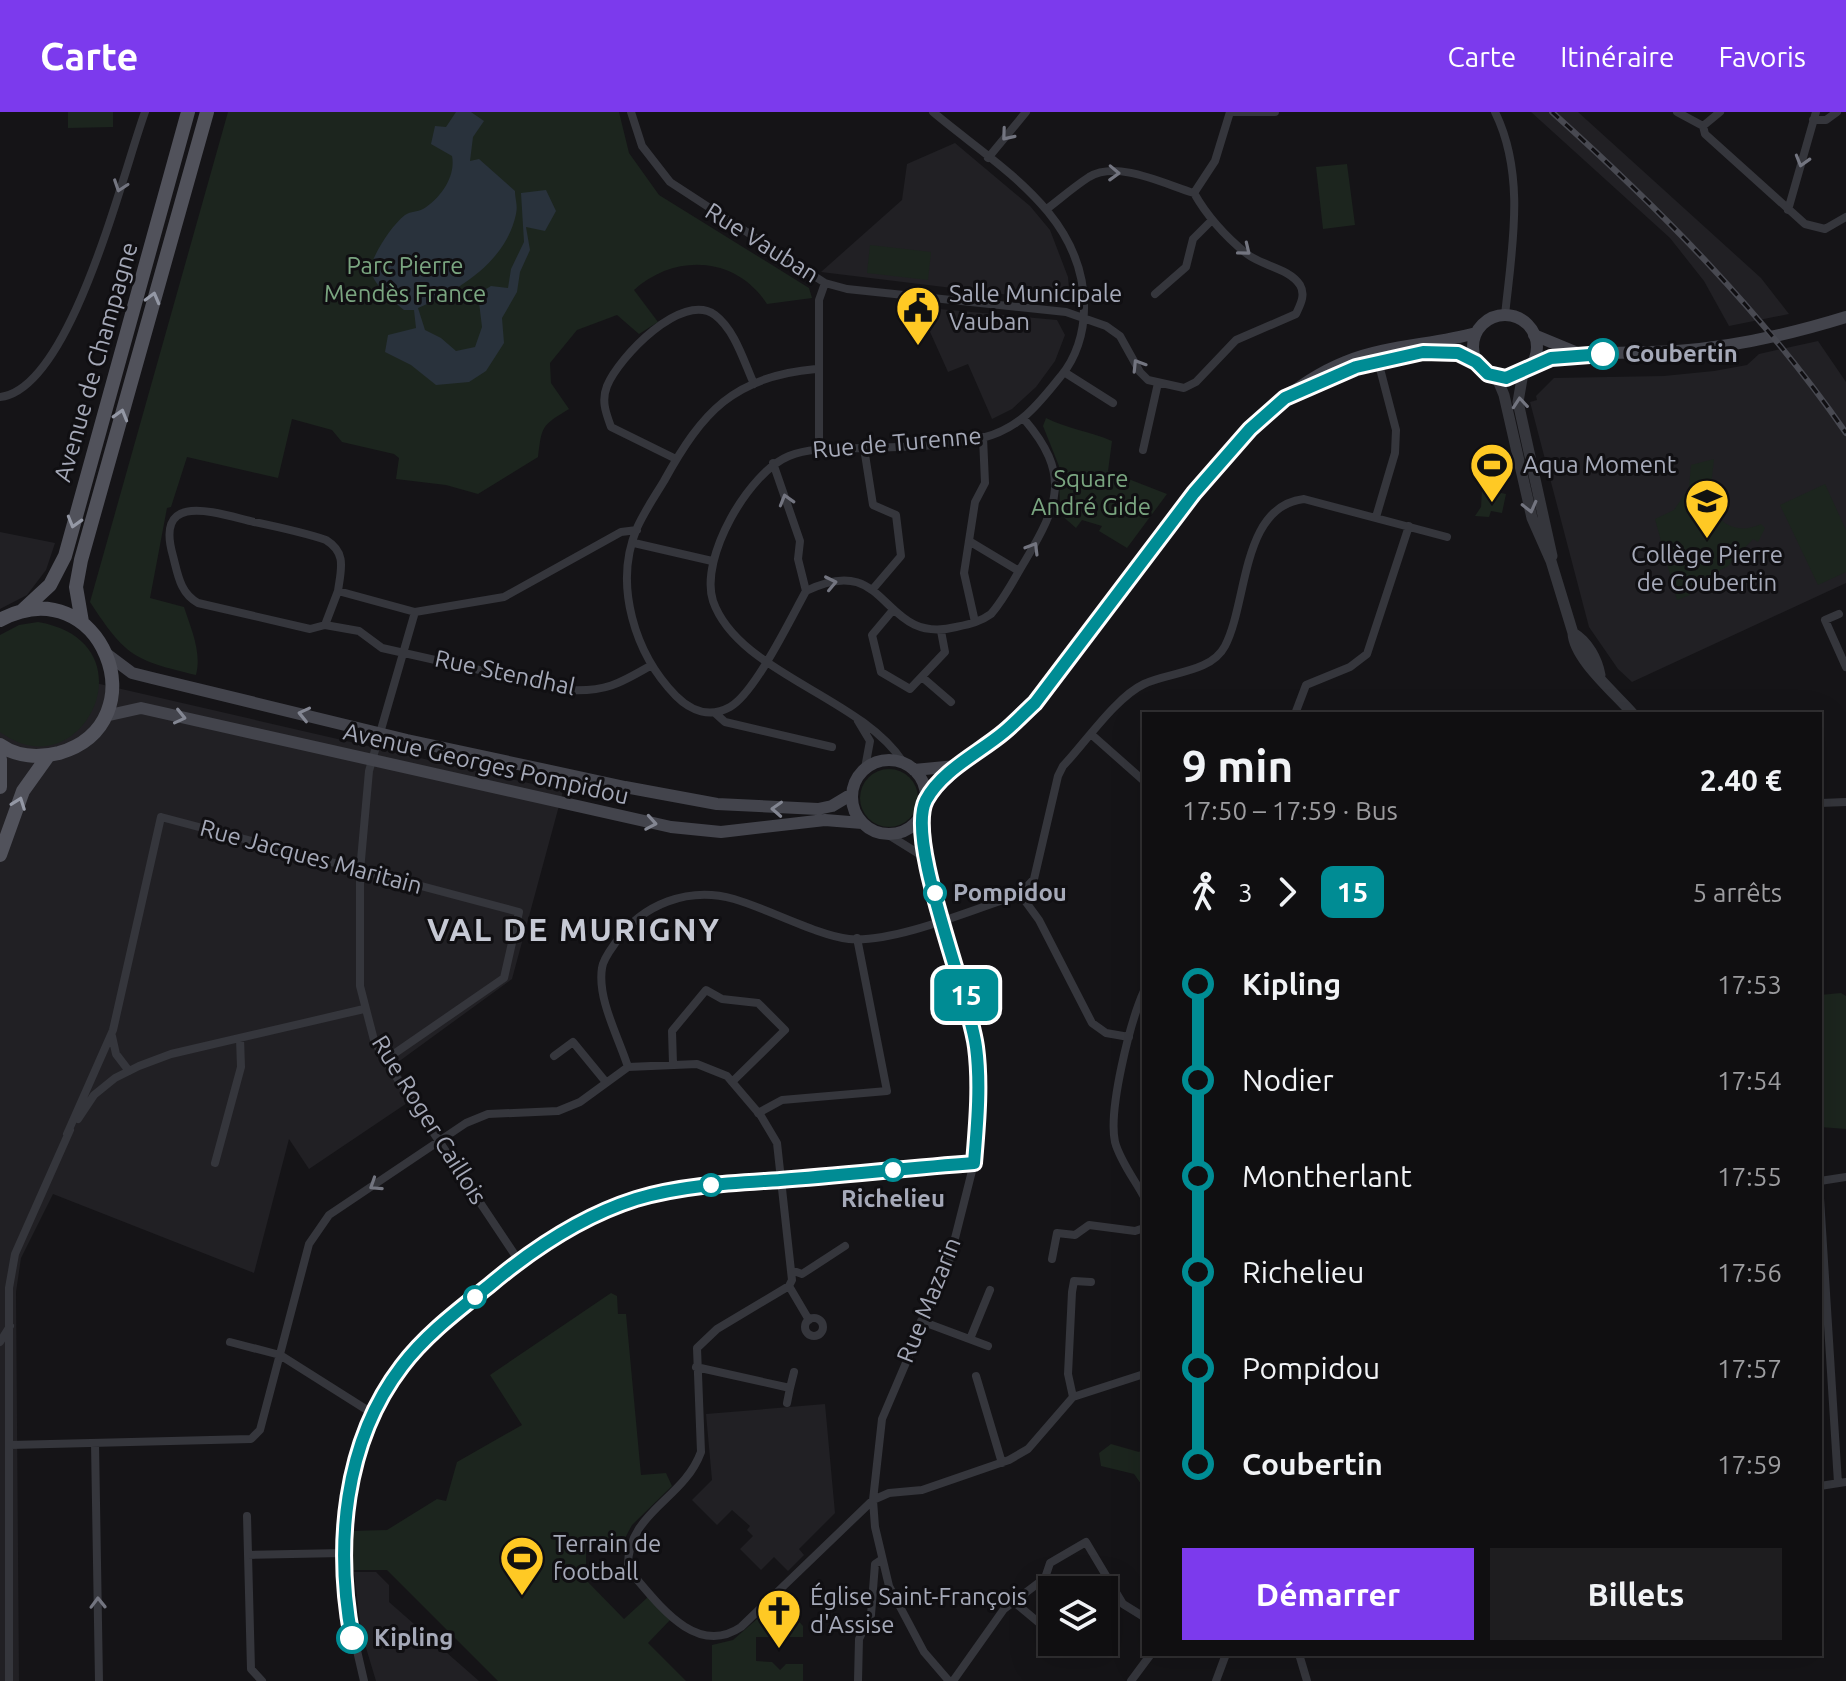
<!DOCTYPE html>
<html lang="fr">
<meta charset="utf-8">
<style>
body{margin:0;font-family:Ubuntu,sans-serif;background:#1e1d1f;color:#f1f3f6;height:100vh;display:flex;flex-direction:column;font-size:30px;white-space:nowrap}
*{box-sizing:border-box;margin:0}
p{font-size:26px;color:#9c9c9f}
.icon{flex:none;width:44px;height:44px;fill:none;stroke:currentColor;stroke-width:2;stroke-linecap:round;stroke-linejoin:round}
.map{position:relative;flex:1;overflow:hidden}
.side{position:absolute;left:1142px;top:600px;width:680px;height:944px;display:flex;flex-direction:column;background:#100f11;border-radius:0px;box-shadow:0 8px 32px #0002,0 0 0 2px #302f31}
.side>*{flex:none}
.badge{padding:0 16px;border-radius:12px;font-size:28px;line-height:52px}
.buttons{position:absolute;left:1038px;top:1464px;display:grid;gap:16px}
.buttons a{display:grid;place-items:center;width:80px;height:80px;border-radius:0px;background:#100f11;box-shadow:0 8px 32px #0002,0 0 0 2px #302f31;font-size:40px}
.map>.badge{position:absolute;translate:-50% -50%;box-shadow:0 0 0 4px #fff}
.legs{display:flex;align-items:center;gap:12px;height:88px;padding:0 40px;font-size:26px}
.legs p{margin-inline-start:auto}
.summary{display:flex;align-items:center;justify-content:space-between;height:136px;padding:0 40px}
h1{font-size:44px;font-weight:700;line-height:60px}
.primary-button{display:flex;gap:16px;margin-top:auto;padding:16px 40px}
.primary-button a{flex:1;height:92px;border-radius:0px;background:#7c3aed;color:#fff;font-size:32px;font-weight:700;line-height:92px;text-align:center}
.primary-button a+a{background:#1e1d1f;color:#f1f3f6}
ul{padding:0 40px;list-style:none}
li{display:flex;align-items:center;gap:28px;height:96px;font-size:30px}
li i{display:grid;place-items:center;width:12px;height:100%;margin:0 10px;background:currentColor}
li i::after{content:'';width:20px;height:20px;margin:-10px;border:6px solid;border-radius:50%;background:#100f11}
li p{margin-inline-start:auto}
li:first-child i{background:linear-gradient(#0000 50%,currentColor 0)}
li:last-child i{background:linear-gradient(currentColor 50%,#0000 0)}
header{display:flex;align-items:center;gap:48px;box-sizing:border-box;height:112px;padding:0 40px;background:#7c3aed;color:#fff}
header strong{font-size:38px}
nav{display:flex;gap:44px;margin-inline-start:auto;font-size:28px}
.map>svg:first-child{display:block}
</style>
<header>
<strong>Carte</strong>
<nav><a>Carte</a><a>Itinéraire</a><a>Favoris</a></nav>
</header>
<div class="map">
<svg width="1846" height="1569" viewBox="0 0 1846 1569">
<rect width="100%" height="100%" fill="#151417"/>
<!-- built -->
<path fill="#212024" d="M 1531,0 L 1578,0 L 1761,166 L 1789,202 L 1729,214 L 1704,169 L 1670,126 Z
M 955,31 L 1030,94 L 1050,118 L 1068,165 L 1069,177 L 1059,189 L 821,160 L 902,88 L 907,52 Z
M 928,196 L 1057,208 L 1065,223 L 1055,249 L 1036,275 L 1012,297 L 992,307 L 968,252 L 948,260 L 922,202 Z
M 1818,229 L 1846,270 L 1846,471 L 1632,570 L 1618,557 L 1589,515 L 1530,290 L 1537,288 L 1536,284 L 1554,266 L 1664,264 L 1714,259 L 1747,253 L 1759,242 Z
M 0,420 L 55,431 L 46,458 L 27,483 L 0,497 Z
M 0,549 L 563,679 L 512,867 L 394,953 L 416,985 L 309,1057 L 289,1027 L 254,1161 L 53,1082 L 21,1146 L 16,1180 L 19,1569 L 0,1569 Z
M 825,1292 L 835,1401 L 799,1437 L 804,1443 L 788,1459 L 774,1445 L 761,1458 L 740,1437 L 753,1424 L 747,1418 L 750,1414 L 732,1398 L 717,1413 L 692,1388 L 712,1368 L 706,1302 Z
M 354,1460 L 376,1460 L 389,1473 L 389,1490 L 479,1569 L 376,1569 L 361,1519 Z"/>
<!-- green -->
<path fill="#1c251e" d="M 68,0 L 113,0 L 113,15 L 68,16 Z
M 228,0 L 619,0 L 629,41 L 659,83 L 809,176 L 812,186 L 767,192 C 736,144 675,141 634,178 L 658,210 L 639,222 L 617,203 L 577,218 L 550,251 L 551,271 L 569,297 C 541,314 542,314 538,345 L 478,382 L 446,373 L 396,367 L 399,346 L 394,342 L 342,330 L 332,318 L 292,307 L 278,366 L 187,345 L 171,395 L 167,396 L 150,486 L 184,495 C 191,517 202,540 196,563 C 134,548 126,545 90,490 Z
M 1347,52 L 1355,113 L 1323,117 L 1316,55 Z
M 870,133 L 931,140 L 928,168 L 867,161 Z
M 1046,306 C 1068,317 1089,319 1112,329 L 1108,359 L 1167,382 L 1127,436 L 1099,419 L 1102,414 L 1082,408 L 1076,416 L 1060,402 L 1059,354 L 1043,314 Z
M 1714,347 L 1710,383 L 1689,375 L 1691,353 Z
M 1825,372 L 1846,418 L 1846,460 L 1818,473 L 1780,393 Z
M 1482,377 L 1506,382 L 1502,401 L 1491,399 L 1489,405 L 1475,404 L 1481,395 Z
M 1687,379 L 1712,388 C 1716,413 1738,423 1761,412 L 1765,416 L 1758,430 L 1753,427 L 1728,454 L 1688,476 L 1690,483 L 1677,488 L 1655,407 L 1674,398 Z
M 38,510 C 155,530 82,681 0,620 L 0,523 L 19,513 Z
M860 686a29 29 0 1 1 58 0a29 29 0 1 1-58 0Z
M 1841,881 L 1846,884 L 1846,1017 L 1820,1015 L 1820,883 Z
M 611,1181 L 617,1184 L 618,1202 L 626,1202 L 641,1363 L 666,1361 L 672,1374 L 632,1413 L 624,1428 L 586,1428 L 586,1468 L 624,1507 L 648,1485 L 670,1508 L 648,1531 L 686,1569 L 498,1569 L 387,1458 L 349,1458 L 351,1419 L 387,1418 L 437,1387 L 446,1389 L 457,1350 L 522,1313 L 490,1263 Z
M 1111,1332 L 1139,1340 L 1144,1336 L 1144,1376 L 1134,1362 L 1101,1354 L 1099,1341 Z
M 779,1488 L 803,1514 L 803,1525 L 785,1525 L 778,1519 L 771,1525 L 756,1525 L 756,1549 L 772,1550 L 780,1558 L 786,1552 L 803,1552 L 803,1569 L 699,1569 L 712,1569 L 712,1533 L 733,1528 Z"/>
<!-- water -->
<path fill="#29323c" d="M 456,0 L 471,0 L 484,9 L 473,25 L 470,49 L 479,47 L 515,79 C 515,88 518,92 516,102 C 506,150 459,178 418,196 L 425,218 L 441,226 L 456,239 L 475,235 L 482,215 L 478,182 L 491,174 L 508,176 L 511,157 L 524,130 L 521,81 L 546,78 L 556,99 L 545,119 L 526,115 L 530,138 L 520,160 L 517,180 L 502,206 L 504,231 L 486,259 L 469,270 L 436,273 L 411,253 L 385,240 L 388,223 L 416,216 L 414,198 L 404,198 C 391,187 373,173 370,156 C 375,140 391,114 405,103 C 411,99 417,100 423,97 C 441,86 456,64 452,44 L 431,32 L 435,14 L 446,15 Z"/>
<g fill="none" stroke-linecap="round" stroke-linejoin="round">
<!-- minor -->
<path stroke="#35363c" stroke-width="8" d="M 631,0 L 642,34 L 670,70 L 825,171 L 847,177 L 1066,200 L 1106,214 L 1120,224 L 1140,260 L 1148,268 L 1184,276 L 1196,270 L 1236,228 L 1296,202 C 1300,193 1306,183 1300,173 C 1289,156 1262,154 1247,142 C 1226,125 1207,104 1194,81
M 1233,0 L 1275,0
M 1495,0 C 1526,63 1512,136 1505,203
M 1677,0 L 1703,14 L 1720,0
M 1813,8 L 1826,8 L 1837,0
M 1703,14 L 1705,22 L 1805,112 L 1825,117 L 1846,105
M 988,46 L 1026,0
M 1048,96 C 1061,86 1075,74 1089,65 C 1118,48 1164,72 1194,81 L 1215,49 L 1230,0
M 1788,98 L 1816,0
M 1155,182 L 1186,155 L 1193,127 L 1212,108
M 816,257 C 734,264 702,300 664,369 C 655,384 644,400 637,416 C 613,473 635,542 676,584 C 691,599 710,606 730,595 C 755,581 791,506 806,479 C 891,437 879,534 956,515 C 970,512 980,510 991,502 C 1005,486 1014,467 1025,449 C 1059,392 1071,362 1024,307
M 1064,260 L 1113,291
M 0,285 C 71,277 122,63 145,0
M 864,336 L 873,393 L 896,403 L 901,444 L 872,478
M 819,337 L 819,188 L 825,171
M 1143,338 L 1158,271
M 676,347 L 611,315 C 606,301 601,289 607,274 C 619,245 682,179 715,203 C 735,218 744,250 754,272
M 773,351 L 800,429 L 798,447 L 806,479
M 1376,405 L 1395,341 L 1396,318 L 1378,249
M 969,429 L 1019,459
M 634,431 L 712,449
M 338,479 C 341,457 347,441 326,428 C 302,420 278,415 254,410 C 216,401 154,378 173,444 C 178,463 180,481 198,491 L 310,517 L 325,513 L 338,479 L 415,500
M 893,498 L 872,523 L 881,560 L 910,577 L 945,540 L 941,519
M 1839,502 L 1825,508 L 1846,555
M 975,510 L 964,461 L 975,390 L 985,371 L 983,325
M 325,513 L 359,519 L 382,536 L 568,578 C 605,580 619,572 650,554
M 922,565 L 951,590
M 715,601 L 725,610 L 832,635
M 1295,602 L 1306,573 L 1350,555 L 1367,542 L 1409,414
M 858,609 L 870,629 L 865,656
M 1092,623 L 1144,669
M 903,650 C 860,584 738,561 713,489 C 699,446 749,360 789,344 C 812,335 837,337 861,336 C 900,335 943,335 982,326 C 1019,317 1038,293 1061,264 C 1076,246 1084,221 1084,197 C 1086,103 997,54 933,0
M 1820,691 L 1846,690
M 920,706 L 924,745 L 967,887 L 977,937 L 978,1008 L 974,1051 L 949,1150 L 882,1307 L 873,1388 L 875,1415 L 889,1474 L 924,1540 L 949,1569
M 887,722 L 924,745
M 1020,782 L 1039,808 L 1092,911 L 1106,921 L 1129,925
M 1144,879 C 1130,910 1108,998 1115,1030 C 1120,1049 1135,1068 1144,1085
M 112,924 L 116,942 L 129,959
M 554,944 L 573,930 L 605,969
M 673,952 L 672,919 L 706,878 L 722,887 L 758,891 L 785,918 L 732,970
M 628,955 C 619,926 597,887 602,856 C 603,847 611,837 616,830 C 642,792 689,774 734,787 C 766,796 819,824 849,827 C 895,831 974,797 1020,782 L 1034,767 L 1058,664 L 1063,654 C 1085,631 1116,585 1144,572 C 1169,560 1211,561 1225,534 C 1248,490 1241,394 1304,387 L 1447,425
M 758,1001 L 782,988 L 887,979 L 857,826
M 78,1007 L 94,983 L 115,966 L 139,954 L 171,942 L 364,897
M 67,1022 L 113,918 L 161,705 L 519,800 L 504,866 L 385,948
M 215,1051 L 241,955 L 240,926
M 1820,1069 L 1846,1065
M 1820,1086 L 1838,1371
M 1052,1147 L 1057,1121 L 1075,1123 L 1089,1113 L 1135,1119 L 1144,1116
M 519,1149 L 385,948 L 374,928 L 360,874 L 360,759 L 369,659 L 415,500 L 504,485 L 621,420 L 637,418
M 791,1158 L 802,1162 L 845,1134
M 789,1174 L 809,1208
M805 1215a9 9 0 1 1 18 0a9 9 0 1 1-18 0Z
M 921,1209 L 988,1234
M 970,1227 L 990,1178
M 0,1230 L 10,1214
M 230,1230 L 280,1243 L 375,1303
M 696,1255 L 790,1276 L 794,1260
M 976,1264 L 1002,1351
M 1073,1285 L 1068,1262 L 1072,1180 L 1074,1169 L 1091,1170
M 787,1291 L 790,1276
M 95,1331 L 99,1569
M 10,1333 L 251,1327 L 260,1318 L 309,1132 L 329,1103 L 466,1011 L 488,1002 L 558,999 L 580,990 L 628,955 L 697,952 L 727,964 L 761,1004 L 777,1031 L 792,1168 L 789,1174 L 717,1217 L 697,1236 L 701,1340 C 683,1389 626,1400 628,1457 C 657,1490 695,1546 741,1515 L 873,1388 L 889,1381 L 922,1378 L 1009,1348 L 1028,1337 L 1073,1285 L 1144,1262
M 1820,1374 L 1846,1370
M 247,1404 L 251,1557 L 262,1569
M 248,1443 L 343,1441
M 1013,1489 L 1044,1515
M 1299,1542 L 1307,1569
M 9,1569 L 9,1176 L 15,1142 L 70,1018
M 364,1569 L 343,1478 L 343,1432 L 352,1370 L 384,1282 L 402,1254 L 443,1211 L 519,1149 L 576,1112 L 634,1088 L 709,1073 L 974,1051
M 858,1569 L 859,1527 L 871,1503 L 875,1452 L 881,1448
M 953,1569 L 1004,1497 L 1045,1466 L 1050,1451 L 1086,1430 L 1123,1492 L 1144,1505
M 1131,1569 L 1151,1542
M 1216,1569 L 1226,1542"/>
<!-- tertiary -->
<path stroke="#35363c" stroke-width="11" d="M 1523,261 L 1518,290 L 1552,444
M 1497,266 L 1504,283 L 1532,406 L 1551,449 L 1573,521 C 1574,547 1615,581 1633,602
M 1573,521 C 1588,530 1597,547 1600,563"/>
<!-- secondary -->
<path stroke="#43444c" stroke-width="12" d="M1473 235a32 32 0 1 1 64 0a32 32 0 1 1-64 0Z
M 1534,223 L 1580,242
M 1530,254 C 1577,237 1628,242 1677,239 C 1735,235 1791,222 1846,205
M 1306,277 C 1357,255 1423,222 1476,250
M 108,543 L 132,561 L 152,566 L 407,628 L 625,675 L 717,692 L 818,697 L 832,694 L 852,682
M 105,604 L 141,596 L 671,715 L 721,720 L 825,708 L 862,711
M852 685a37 37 0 1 1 74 0a37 37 0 1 1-74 0Z
M 914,658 L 956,654
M 926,688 C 959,651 999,625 1035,591 C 1122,491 1222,299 1345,250 C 1387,233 1432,233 1476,221"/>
<!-- primary -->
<path stroke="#51525b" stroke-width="14" d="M 23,498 L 50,473 L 65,444 L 188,0
M 0,508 C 101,454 162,611 59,641 C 39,646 17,645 0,633
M 82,510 L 76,475 L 81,448 L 207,0
M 0,647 L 0,675
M 0,743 L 23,679 L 48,644"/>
<!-- rail casing -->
<g stroke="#484951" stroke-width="6">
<path id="rail" d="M 1552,0 C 1661,98 1763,201 1846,321"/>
</g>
<!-- rail -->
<use href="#rail" stroke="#100f12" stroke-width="3" stroke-dasharray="9" stroke-linecap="butt"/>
</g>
<!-- one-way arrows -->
<defs><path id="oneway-chevron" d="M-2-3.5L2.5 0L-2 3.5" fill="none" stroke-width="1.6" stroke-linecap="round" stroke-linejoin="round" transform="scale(2)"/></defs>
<g stroke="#737580">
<use href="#oneway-chevron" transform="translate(1007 23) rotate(130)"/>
<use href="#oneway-chevron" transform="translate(1802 49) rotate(106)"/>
<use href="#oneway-chevron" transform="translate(1114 61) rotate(2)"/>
<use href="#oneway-chevron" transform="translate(120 74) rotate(109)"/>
<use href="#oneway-chevron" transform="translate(1245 138) rotate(39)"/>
<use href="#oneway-chevron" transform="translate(1138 253) rotate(-122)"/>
<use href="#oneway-chevron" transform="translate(1520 291) rotate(-95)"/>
<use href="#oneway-chevron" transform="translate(786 388) rotate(-106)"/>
<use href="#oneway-chevron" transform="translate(1530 395) rotate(76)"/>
<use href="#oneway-chevron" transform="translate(1033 436) rotate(-59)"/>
<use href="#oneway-chevron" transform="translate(831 471) rotate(-12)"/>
<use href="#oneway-chevron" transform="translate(375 1073) rotate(147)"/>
<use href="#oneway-chevron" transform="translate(98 1491) rotate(-91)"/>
</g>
<g stroke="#9498a5">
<use href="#oneway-chevron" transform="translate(153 186) rotate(-75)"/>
<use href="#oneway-chevron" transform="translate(121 303) rotate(-74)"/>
<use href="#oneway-chevron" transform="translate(74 410) rotate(106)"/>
<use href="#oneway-chevron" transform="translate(19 691) rotate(-70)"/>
</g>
<g stroke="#838692">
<use href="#oneway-chevron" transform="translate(304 602) rotate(-167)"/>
<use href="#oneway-chevron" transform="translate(180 605) rotate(13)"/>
<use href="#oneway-chevron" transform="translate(777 697) rotate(-177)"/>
<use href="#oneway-chevron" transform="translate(651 711) rotate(10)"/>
</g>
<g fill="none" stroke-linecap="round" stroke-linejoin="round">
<!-- line-1 casing -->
<g stroke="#fff" stroke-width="18">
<path id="line-1" d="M 352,1526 C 335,1435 343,1331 402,1254 C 426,1222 460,1197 491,1172 C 534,1136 582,1104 636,1087 C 683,1073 732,1071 780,1068 C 845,1063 909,1056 974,1051 C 977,1014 981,973 976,935 C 969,880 905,729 926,688 C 942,658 979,641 1004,620 C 1015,611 1025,600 1035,591 L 1194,381 L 1250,317 L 1285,286 L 1356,255 L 1423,240 L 1458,241 L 1476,250 L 1488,262 L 1506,266 L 1551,246 L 1603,242"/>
</g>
<!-- line-1 -->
<use href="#line-1" stroke="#008c94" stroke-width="12"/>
</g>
<!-- icons -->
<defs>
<g id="civic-pin" transform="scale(2.3)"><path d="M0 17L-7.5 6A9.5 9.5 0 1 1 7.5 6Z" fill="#ffc924" stroke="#100f12"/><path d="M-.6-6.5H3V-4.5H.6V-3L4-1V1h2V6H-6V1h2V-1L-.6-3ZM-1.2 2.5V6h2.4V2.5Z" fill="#111"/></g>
<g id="stadium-pin" transform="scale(2.3)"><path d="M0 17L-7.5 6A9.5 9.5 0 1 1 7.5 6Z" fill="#ffc924" stroke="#100f12"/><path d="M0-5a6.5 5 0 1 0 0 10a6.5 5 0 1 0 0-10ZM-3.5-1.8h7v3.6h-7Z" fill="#111"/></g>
<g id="school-pin" transform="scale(2.3)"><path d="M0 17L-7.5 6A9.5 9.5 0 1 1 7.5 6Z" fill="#ffc924" stroke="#100f12"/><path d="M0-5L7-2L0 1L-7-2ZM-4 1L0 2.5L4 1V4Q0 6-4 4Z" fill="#111"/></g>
<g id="church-pin" transform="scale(2.3)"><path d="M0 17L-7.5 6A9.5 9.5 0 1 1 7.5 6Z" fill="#ffc924" stroke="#100f12"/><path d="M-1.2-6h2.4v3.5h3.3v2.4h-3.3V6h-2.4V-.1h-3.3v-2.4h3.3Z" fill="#111"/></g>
</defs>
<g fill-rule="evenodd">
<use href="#civic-pin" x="918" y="196"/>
<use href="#stadium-pin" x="1492" y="353"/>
<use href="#school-pin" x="1707" y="389"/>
<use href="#stadium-pin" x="522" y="1446"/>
<use href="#church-pin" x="779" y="1499"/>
</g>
<!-- markers -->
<g fill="#fff" stroke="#008c94" stroke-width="4">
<circle cx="1603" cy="242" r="14"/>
<circle cx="935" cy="781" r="10"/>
<circle cx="893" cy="1058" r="10"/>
<circle cx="711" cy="1073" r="10"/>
<circle cx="475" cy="1185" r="10"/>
<circle cx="352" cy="1526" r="14"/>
</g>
<g text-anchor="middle" stroke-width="6" stroke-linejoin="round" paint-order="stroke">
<!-- street labels -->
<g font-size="24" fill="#a5a9b8" stroke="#100f12">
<text transform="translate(762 131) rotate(32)" y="8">Rue Vauban</text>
<text transform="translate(96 250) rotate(-74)" y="8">Avenue de Champagne</text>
<text transform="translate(897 331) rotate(-5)" y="8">Rue de Turenne</text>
<text transform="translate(505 561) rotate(12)" y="8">Rue Stendhal</text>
<text transform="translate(486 652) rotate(13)" y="8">Avenue Georges Pompidou</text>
<text transform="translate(311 745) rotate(15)" y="8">Rue Jacques Maritain</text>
<text transform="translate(429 1008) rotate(58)" y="8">Rue Roger Caillois</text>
<text transform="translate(929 1188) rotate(-68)" y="8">Rue Mazarin</text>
</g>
<!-- park labels -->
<g font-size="24" fill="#7aa580" stroke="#100f12">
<text x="405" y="162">Parc Pierre<tspan x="405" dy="28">Mendès France</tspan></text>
<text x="1091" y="375">Square<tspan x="1091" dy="28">André Gide</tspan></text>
</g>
<!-- poi labels -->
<g font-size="24" fill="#a5a9b8" stroke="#100f12" text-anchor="start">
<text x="949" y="190">Salle Municipale<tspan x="949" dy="28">Vauban</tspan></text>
<text x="1523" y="361">Aqua Moment</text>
<text x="1707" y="451" text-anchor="middle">Collège Pierre<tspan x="1707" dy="28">de Coubertin</tspan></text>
<text x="553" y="1440">Terrain de<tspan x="553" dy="28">football</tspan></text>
<text x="810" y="1493">Église Saint-François<tspan x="810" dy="28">d'Assise</tspan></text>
</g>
<!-- stop labels -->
<g font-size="24" font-weight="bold" fill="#a5a9b8" stroke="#100f12" text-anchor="start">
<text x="1625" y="250">Coubertin</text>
<text x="953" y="789">Pompidou</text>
<text x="893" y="1095" text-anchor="middle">Richelieu</text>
<text x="374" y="1534">Kipling</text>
</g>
<!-- district labels -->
<g font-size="32" font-weight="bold" letter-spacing="2" fill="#c6c9d4" stroke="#100f12">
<text x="574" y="829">VAL DE MURIGNY</text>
</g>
</g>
</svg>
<div class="buttons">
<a><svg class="icon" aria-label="layers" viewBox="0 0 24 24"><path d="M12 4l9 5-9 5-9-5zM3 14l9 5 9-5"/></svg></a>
</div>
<b class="badge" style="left:966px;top:883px;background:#008c94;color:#fff">15</b>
<section class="side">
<div class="summary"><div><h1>9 min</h1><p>17:50 – 17:59 · Bus</p></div><b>2.40 €</b></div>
<div class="legs"><svg class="icon" aria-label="walk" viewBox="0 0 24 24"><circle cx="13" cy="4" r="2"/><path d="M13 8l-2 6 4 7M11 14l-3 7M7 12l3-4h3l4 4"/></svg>3<svg class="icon" aria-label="forward" viewBox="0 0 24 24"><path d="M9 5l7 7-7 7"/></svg><b class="badge" style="background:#008c94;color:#fff">15</b><p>5 arrêts</p></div>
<ul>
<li><i style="color:#008c94"></i><b>Kipling</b><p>17:53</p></li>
<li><i style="color:#008c94"></i><span>Nodier</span><p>17:54</p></li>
<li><i style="color:#008c94"></i><span>Montherlant</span><p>17:55</p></li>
<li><i style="color:#008c94"></i><span>Richelieu</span><p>17:56</p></li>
<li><i style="color:#008c94"></i><span>Pompidou</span><p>17:57</p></li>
<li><i style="color:#008c94"></i><b>Coubertin</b><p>17:59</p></li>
</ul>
<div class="primary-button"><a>Démarrer</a><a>Billets</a></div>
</section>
</div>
